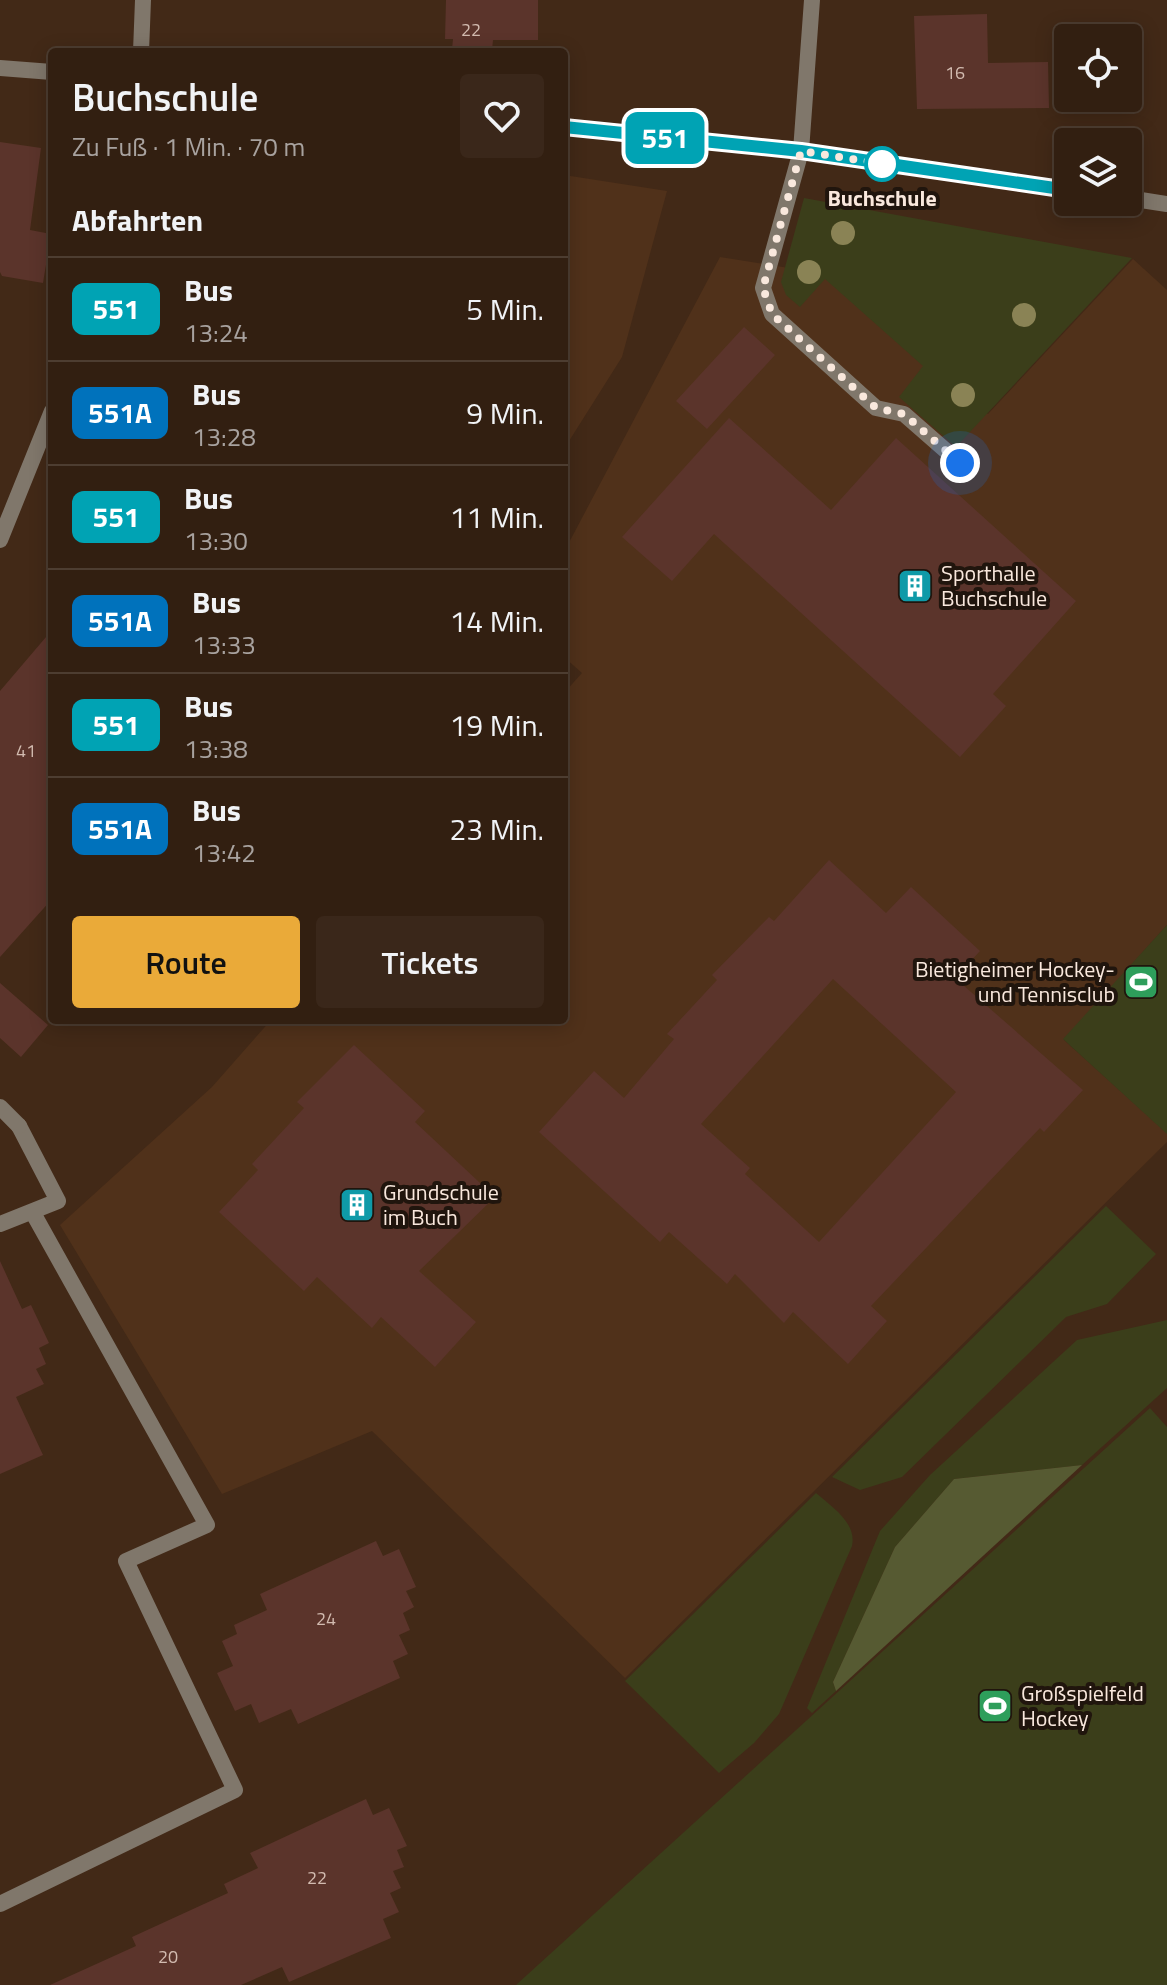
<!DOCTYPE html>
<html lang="de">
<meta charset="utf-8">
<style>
body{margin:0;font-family:"Titillium Web",sans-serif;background:#3a271a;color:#f1f3f6;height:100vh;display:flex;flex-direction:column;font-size:30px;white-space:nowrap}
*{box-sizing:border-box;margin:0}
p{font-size:26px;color:#a8a29f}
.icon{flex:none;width:44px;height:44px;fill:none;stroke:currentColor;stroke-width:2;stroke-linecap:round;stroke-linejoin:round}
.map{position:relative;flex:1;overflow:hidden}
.panel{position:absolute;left:48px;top:48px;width:520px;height:976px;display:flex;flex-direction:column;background:#321f11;border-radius:8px;box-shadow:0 4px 20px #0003,0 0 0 2px #4d3d31}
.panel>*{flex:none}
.badge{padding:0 16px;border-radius:12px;font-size:28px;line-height:52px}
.buttons{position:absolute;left:1054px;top:24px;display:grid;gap:16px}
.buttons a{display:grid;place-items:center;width:88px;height:88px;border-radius:8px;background:#321f11;box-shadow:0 4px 20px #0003,0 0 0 2px #4d3d31;font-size:40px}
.you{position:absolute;width:40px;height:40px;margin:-20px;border:6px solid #fff;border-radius:50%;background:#1a73e8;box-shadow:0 0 0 12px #1a73e833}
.map>.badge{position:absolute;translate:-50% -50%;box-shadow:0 0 0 4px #fff}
h2{padding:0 24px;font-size:30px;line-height:72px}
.round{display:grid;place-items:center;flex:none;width:84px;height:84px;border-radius:8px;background:#3a271a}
.head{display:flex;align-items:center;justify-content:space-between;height:136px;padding:0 24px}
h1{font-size:38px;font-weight:600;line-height:60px}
.primary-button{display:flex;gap:16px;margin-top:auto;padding:16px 24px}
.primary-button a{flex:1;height:92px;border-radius:8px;background:#eaaa39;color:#111;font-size:32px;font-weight:600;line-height:92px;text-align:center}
.primary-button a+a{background:#3a271a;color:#f1f3f6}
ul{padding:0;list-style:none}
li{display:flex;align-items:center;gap:24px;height:104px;padding:0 24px;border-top:2px solid #4d3d31}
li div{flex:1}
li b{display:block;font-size:30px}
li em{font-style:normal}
li .badge{min-width:88px;font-weight:700;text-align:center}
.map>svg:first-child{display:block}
</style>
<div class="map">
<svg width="1167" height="1985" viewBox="0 0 1167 1985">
<rect width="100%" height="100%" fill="#422917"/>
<!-- built -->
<path fill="#50311a" d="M 564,175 L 667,191 L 622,357 L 564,449 Z
M 720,257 L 827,274 L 988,414 L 1133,259 L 1167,290 L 1167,925 L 1064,1040 L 1167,1133 L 1167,1142 L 625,1678 L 372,1431 L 222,1494 L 60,1225 L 212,1087 L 271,1020 L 564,1020 L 564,693 L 582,673 L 564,657 L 564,552 Z"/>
<!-- green -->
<path fill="#3b3e1a" d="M 804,198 L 1132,258 L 956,447 L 899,397 L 923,366 L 825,279 L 800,307 L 786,295 L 781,282 Z
M 1167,925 L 1167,1134 L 1063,1039 Z
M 1106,1206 L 1156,1254 L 1107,1304 L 1066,1317 L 902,1477 L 860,1490 L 832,1477 Z
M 1167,1320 L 1167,1388 L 1082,1465 L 954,1479 L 895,1547 L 833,1682 L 836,1691 L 812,1713 L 807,1708 L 880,1531 L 930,1475 L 1077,1340 Z
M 1150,1408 L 1167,1427 L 1167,1985 L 516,1985 Z
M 816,1493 C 832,1507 857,1523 852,1546 L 779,1714 L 754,1743 L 719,1773 L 625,1681 Z"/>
<!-- forest -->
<path fill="#565a32" d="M 1082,1465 L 836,1691 L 833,1682 L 895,1547 L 954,1479 Z"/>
<!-- building -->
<path fill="#5b342b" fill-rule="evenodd" d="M 446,0 L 538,0 L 538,40 L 493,40 L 492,50 L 452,49 L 453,39 L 445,39 Z
M 987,14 L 988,63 L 1048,62 L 1049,108 L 917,109 L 914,16 Z
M 0,142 L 41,148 L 30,230 L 51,234 L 43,283 L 2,276 L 0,272 Z
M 744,327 L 775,355 L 707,429 L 676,401 Z
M 729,418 L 831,510 L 896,438 L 1076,601 L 993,694 L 1006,706 L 960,757 L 714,534 L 672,581 L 622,537 Z
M 52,630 L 52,899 L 0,957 L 0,691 Z
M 829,860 L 886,913 L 911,887 L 980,951 L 955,978 L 1083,1090 L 1044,1132 L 1040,1128 L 871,1306 L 887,1321 L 848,1364 L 793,1312 L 784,1323 L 735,1274 L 727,1284 L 669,1232 L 660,1242 L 539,1132 L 594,1071 L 624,1098 L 674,1039 L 667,1034 L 717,980 L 712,975 L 769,917 L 774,921 ZM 833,979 L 956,1092 L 819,1242 L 745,1174 L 750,1168 L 701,1124 Z
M 0,983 L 48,1025 L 21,1057 L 0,1038 Z
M 354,1045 L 425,1111 L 415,1122 L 495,1197 L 419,1271 L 476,1322 L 435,1367 L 381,1317 L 372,1328 L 317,1277 L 304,1291 L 219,1212 L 258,1170 L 252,1164 L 304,1108 L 297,1102 Z
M 0,1261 L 22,1309 L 31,1305 L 49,1343 L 39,1348 L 46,1364 L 36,1369 L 44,1384 L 16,1397 L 43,1455 L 0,1474 Z
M 376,1541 L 383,1556 L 399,1549 L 416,1587 L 406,1591 L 414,1607 L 403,1613 L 410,1630 L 399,1635 L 408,1654 L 393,1661 L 400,1678 L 298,1724 L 291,1709 L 259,1723 L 251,1704 L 235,1711 L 217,1673 L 233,1666 L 222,1641 L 237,1634 L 234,1625 L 267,1610 L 260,1594 Z
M 366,1799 L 373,1815 L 389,1808 L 407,1846 L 397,1850 L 404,1867 L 393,1871 L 401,1888 L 390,1893 L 399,1912 L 383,1919 L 391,1938 L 289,1982 L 282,1967 L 241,1985 L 50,1985 L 136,1946 L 132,1937 L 228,1893 L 224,1884 L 258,1868 L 250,1853 Z"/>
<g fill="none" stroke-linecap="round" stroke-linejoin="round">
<!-- lane -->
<path stroke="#80776b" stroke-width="16" d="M 801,151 L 763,288 L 772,314 L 876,408 L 904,414 L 960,463
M 0,1224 L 58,1201 L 19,1126
M 0,1904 L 235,1790 L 126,1561 L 207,1525 L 33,1213"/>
<!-- street -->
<path stroke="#80776b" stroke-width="16" d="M 141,52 L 143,0
M 0,68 L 52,72
M 564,127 L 801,151 L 1068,190
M 801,151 L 812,0
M 1128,198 L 1167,204
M 0,540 L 52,411
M 0,1107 L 19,1126"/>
</g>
<!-- trees -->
<g fill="#8a8355">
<circle cx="843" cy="233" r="12"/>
<circle cx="809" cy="272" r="12"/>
<circle cx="1024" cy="315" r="12"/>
<circle cx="963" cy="395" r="12"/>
</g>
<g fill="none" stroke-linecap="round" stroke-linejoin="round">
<!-- line casing -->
<g stroke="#fff" stroke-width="18">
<path id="line" d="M 564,127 L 801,151 L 1068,190"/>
</g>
<!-- line -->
<use href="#line" stroke="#00a3b4" stroke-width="12"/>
<!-- walk -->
<path stroke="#f9e8dd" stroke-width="8" stroke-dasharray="0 14.4" d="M 882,164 L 889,165 L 801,151 L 763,288 L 772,314 L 876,408 L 904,414 L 960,463"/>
</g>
<!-- icons -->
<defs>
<g id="building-square" transform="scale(1.8)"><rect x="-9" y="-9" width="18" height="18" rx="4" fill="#0f9aa8" stroke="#20150d"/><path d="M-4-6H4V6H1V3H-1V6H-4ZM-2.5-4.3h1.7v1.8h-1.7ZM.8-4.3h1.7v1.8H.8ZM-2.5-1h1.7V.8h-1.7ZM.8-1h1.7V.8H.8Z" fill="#fff"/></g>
<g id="stadium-square" transform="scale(1.8)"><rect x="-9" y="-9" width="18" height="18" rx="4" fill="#2e9e5b" stroke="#20150d"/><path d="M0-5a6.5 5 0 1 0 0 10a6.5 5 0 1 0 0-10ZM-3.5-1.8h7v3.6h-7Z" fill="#fff"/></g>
</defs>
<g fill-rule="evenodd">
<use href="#building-square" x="915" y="586"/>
<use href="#stadium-square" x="1141" y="982"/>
<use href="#building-square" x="357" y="1205"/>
<use href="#stadium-square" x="995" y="1706"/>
</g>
<!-- markers -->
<circle fill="#fff" stroke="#00a3b4" stroke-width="4" cx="882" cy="164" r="16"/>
<g text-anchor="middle" stroke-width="8" stroke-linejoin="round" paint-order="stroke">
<!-- number labels -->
<g font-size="18" fill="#d2bbb0">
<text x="471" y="36">22</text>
<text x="955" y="79">16</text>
<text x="26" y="757">41</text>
<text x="326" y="1625">24</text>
<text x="317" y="1884">22</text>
<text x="168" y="1963">20</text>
</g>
<!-- stop labels -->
<g font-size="22" font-weight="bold" fill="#f9e8dd" stroke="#20150d">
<text x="882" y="206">Buchschule</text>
</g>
<!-- poi labels -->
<g font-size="22" fill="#f9e8dd" stroke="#20150d" text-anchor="start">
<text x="941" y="581">Sporthalle<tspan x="941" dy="25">Buchschule</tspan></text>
<text x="1115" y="977" text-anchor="end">Bietigheimer Hockey-<tspan x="1115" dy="25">und Tennisclub</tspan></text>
<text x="383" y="1200">Grundschule<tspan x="383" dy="25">im Buch</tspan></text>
<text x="1021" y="1701">Großspielfeld<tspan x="1021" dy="25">Hockey</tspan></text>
</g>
</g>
</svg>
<div class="buttons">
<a><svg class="icon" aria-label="locate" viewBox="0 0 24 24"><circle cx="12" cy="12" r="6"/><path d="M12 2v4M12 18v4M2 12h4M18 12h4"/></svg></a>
<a><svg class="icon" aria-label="layers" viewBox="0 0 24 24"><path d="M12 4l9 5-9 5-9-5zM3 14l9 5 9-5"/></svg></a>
</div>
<div class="you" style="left:960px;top:463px"></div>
<b class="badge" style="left:665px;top:138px;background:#00a3b4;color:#fff">551</b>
<section class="panel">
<div class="head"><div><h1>Buchschule</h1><p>Zu Fuß · 1 Min. · 70 m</p></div><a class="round"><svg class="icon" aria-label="heart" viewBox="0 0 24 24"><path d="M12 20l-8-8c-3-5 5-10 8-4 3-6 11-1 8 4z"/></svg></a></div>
<h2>Abfahrten</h2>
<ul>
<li><span class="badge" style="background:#00a3b4;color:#fff">551</span><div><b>Bus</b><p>13:24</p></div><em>5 Min.</em></li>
<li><span class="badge" style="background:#0072bc;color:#fff">551A</span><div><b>Bus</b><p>13:28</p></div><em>9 Min.</em></li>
<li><span class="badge" style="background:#00a3b4;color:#fff">551</span><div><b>Bus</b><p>13:30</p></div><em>11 Min.</em></li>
<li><span class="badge" style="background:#0072bc;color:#fff">551A</span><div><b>Bus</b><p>13:33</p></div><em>14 Min.</em></li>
<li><span class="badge" style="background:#00a3b4;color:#fff">551</span><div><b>Bus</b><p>13:38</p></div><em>19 Min.</em></li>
<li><span class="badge" style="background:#0072bc;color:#fff">551A</span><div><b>Bus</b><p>13:42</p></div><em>23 Min.</em></li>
</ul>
<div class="primary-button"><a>Route</a><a>Tickets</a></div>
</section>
</div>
